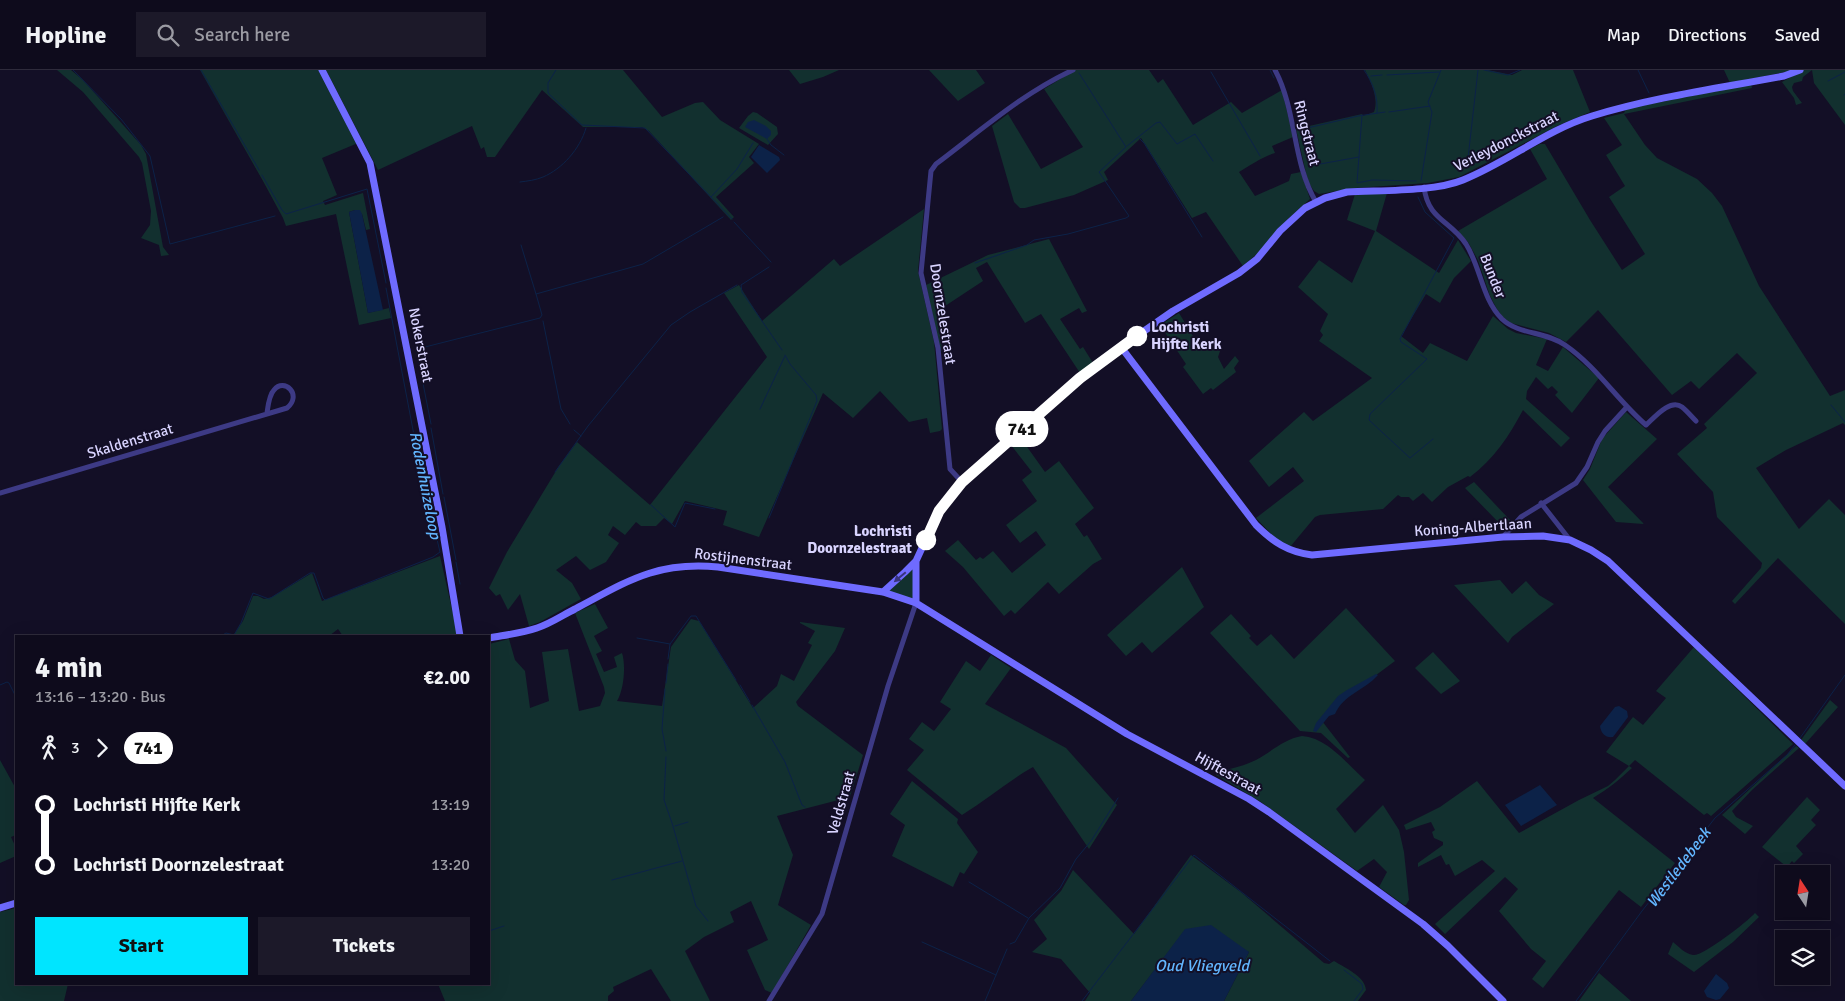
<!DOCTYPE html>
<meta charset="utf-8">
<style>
body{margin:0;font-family:Signika,sans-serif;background:#1c1929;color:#f1f3f6;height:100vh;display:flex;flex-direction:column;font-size:19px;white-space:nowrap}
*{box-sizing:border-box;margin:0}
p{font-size:16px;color:#9b9ba3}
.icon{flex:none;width:28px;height:28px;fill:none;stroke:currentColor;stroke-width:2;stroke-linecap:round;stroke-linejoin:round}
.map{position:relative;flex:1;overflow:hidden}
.panel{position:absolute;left:15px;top:565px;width:475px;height:350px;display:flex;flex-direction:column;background:#0e0b1c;border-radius:0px;box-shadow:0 5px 20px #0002,0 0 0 1px #2e2b3b}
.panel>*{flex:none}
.badge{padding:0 10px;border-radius:16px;font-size:18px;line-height:32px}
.needle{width:32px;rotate:348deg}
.controls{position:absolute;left:1775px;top:795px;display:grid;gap:10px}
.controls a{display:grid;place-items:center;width:55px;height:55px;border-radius:0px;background:#0e0b1c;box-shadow:0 5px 20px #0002,0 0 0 1px #2e2b3b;font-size:25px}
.map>.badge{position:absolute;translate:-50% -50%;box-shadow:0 0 0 2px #fff}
.legs{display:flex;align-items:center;gap:8px;height:55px;padding:0 20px;font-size:16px}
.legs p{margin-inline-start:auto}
.headline{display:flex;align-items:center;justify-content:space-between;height:85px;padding:0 20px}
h1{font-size:28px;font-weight:700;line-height:38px}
.action{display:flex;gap:10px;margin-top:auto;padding:10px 20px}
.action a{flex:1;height:58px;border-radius:0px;background:#00e5ff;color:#111;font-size:20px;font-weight:700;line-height:58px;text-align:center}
.action a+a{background:#1c1929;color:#f1f3f6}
ul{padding:0 20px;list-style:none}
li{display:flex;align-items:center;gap:18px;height:60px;font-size:19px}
li i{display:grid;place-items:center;width:8px;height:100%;margin:0 6px;background:currentColor}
li i::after{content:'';width:12px;height:12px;margin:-6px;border:4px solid;border-radius:50%;background:#0e0b1c}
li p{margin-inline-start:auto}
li:first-child i{background:linear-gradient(#0000 50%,currentColor 0)}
li:last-child i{background:linear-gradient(currentColor 50%,#0000 0)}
header{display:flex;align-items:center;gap:30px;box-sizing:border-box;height:70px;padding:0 25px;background:#0e0b1c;border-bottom:1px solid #2e2b3b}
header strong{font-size:24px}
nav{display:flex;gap:28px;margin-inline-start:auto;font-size:18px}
.search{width:350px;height:45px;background:#1c1929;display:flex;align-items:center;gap:12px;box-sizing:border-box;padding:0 18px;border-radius:0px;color:#9b9ba3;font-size:19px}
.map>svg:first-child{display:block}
</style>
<header>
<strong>Hopline</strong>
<div class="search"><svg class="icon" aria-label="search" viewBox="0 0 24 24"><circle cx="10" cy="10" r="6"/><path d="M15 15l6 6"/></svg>Search here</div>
<nav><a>Map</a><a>Directions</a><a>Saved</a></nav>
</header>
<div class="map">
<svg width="1845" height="931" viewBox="0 0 1845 931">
<rect width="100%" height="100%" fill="#130f26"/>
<!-- green -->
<path fill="#12302f" d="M 57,0 L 71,0 L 83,10 L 141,75 L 146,84 L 163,177 L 169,185 L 161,186 L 159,175 L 141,168 L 150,155 L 151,141 L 142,93 L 139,87 L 83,22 Z
M 200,0 L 319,0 L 358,73 L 322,88 L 337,125 L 323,131 L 325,135 L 363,123 L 370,159 L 366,160 L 362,144 L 355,140 L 349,142 L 368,243 L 389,238 L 391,248 L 359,255 L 336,144 L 286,156 L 283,148 L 263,111 Z
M 326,0 L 623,0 L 662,47 L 695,33 L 703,32 L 720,50 L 759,74 L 749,87 L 754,93 L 716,127 L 734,147 L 731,150 L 649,61 L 642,57 L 583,57 L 542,20 L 495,87 L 487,87 L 484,77 L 481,79 L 472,56 L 378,100 Z
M 789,0 L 839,0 L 823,7 L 800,14 Z
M 929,0 L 976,0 L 985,13 L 958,31 Z
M 1075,0 L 1149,0 L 1158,13 L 1163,9 L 1193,55 L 1231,32 L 1242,43 L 1282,20 L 1293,67 L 1272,76 L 1275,83 C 1262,87 1251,95 1239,102 L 1255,126 L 1289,111 L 1291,104 L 1301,102 L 1310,129 L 1289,148 L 1260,181 L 1243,196 L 1206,142 L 1192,148 L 1141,68 L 1104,102 L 1108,110 L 1074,125 L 1025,138 L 1020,138 L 1014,132 L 992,56 L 1008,44 L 1041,99 L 1083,77 L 1044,19 Z
M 1365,0 L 1488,0 L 1512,5 L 1522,0 L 1573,0 L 1590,42 L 1557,56 L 1459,107 L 1428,113 L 1355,118 L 1319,124 L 1314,121 L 1308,112 L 1296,59 L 1362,44 L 1363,46 L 1374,42 C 1379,28 1371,13 1365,0 Z
M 1724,0 L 1795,0 L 1730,13 Z
M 1803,0 L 1845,0 L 1845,55 L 1814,13 L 1812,0 L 1803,7 L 1802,11 L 1794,13 L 1792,17 L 1793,21 L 1802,33 L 1796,35 L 1794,28 L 1782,12 Z
M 1751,14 L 1752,18 L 1624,44 L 1645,75 L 1657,88 L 1697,109 L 1712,123 L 1722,136 L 1759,216 L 1830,326 L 1845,320 L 1845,355 L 1843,353 L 1786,380 L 1756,398 L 1799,459 L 1829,429 L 1845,445 L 1845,554 L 1778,488 L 1735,534 L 1732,531 L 1761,498 L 1762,493 L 1717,447 L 1713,422 L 1677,384 L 1707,358 L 1704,354 L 1757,303 L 1737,283 L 1699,319 L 1691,311 L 1672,325 L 1598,240 L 1566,272 L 1549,263 L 1511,253 L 1503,247 L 1497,239 L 1490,226 L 1478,190 L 1468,172 L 1458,161 L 1547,109 L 1530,79 L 1540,74 L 1545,74 L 1590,150 L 1622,200 L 1645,184 L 1609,127 L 1625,116 L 1606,85 L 1622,75 L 1604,48 L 1624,43 L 1626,39 Z
M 753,42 L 757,43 L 777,57 L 778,64 L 768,75 L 739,58 L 748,46 Z
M 1387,123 L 1376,161 L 1439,203 L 1458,170 L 1471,191 L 1454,208 L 1440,233 L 1426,224 L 1401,266 L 1423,283 L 1430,273 L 1467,291 L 1493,246 L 1508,259 L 1516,263 L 1547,269 L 1536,295 L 1548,301 L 1563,277 L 1599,308 L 1572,343 L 1555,325 L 1558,322 L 1552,316 L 1548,319 L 1536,307 L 1527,321 L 1526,329 L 1570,368 L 1561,377 L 1523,340 C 1509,366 1494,389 1470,407 L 1468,406 L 1448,417 L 1432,432 L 1423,423 L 1413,431 L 1409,427 L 1401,427 L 1398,425 L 1383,439 L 1320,445 L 1315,447 L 1290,477 L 1279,472 L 1256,448 L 1304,411 L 1293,397 L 1269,417 L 1249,391 L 1304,342 L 1313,351 L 1372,308 L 1319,271 L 1323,265 L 1320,261 L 1328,244 L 1298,217 L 1319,190 L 1352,213 L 1375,161 L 1347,150 L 1355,124 Z
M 924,139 L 918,201 L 934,272 L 942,359 L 940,361 L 930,363 L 927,348 L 909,352 L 880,321 L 853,348 L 823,323 L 759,467 L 723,455 L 727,441 L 685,431 L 672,454 L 664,448 L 656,456 L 641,456 L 636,452 L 625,465 L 613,456 L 608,465 L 619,473 L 606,492 L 590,500 L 576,486 L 556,500 L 572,513 L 581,529 L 540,552 L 529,556 L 520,524 L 508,540 L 500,524 L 496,526 L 489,518 L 507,482 L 559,396 L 577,372 L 650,435 L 767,287 L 724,223 L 739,215 L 762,251 L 834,189 L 840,196 Z
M 1049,169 L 1087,241 L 1082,243 L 1079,238 L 1060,249 L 1080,279 L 1083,277 L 1093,293 L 1080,303 L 1041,244 L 1025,253 L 987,192 L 976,198 L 983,211 L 936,242 L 942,277 L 941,283 L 926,215 L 988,185 Z
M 1179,243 L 1199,276 L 1201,275 L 1203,277 L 1213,272 L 1220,281 L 1218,287 L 1224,299 L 1235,286 L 1239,291 L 1234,298 L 1236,302 L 1213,320 L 1211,318 L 1203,324 L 1183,297 L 1186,294 L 1160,255 Z
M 1626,342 L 1657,369 L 1608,417 L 1644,454 L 1616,452 L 1583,410 L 1590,399 L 1602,369 Z
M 1020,367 L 1045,402 L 1059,391 L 1094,438 L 1075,454 L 1084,467 L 1087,465 L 1102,489 L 1093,494 L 1059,524 L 1048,512 L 1015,544 L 1011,540 L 1004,546 L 963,497 L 945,481 L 958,470 L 976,490 L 980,487 L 983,489 L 993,481 L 1012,503 L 1046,475 L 1036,461 L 1020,473 L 1006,455 L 1037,431 L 1022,410 L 1032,402 L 1011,375 Z
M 1474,412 L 1511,451 L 1503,457 L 1465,418 Z
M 440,486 L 458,566 L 343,566 L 338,559 L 329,566 L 233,566 L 243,551 L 253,526 L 258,526 L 264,529 L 272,527 L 312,503 L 322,531 Z
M 916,491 L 916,533 L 883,522 Z
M 1182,497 L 1204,537 L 1152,583 L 1142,572 L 1126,586 L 1107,565 Z
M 1500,510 L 1512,524 L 1526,511 L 1539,525 L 1554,534 L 1512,567 L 1508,573 L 1454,515 Z
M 595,534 L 608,558 L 594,566 L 602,581 L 596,584 L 604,602 L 617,597 L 614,587 L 622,583 C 626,595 624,620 617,631 L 662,636 L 671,577 L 691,549 L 699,551 L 753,638 L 777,616 L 781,604 L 794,611 L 812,575 L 808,573 L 815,561 L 800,553 L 800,552 L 845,558 L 835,581 L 796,632 L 798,636 L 863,685 L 850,727 L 777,746 L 793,785 L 778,835 L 811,855 L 772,923 L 765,920 L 747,880 L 768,870 L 751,831 L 730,842 L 734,852 L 704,867 L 685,881 L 710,931 L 671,931 L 651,899 L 613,917 L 614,921 L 608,926 L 608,931 L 445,931 L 438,914 L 489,914 L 489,574 L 509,569 L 515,590 L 525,601 L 530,638 L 549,631 L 542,582 L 568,579 L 579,641 L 600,636 L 605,623 L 604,617 L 575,543 Z
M 1346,538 L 1395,591 L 1344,629 L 1322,651 L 1350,687 L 1348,688 L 1321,663 L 1300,661 L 1210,563 L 1231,544 L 1251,566 L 1249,568 L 1257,576 L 1271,564 L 1294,589 Z
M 1694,577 L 1793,674 L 1711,746 L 1707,743 L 1704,745 L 1635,690 L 1629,696 L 1632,698 C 1619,710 1608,719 1593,728 L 1675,793 L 1641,837 L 1619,820 L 1543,918 L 1532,909 L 1546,891 L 1531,879 L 1499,841 L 1518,819 L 1505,807 L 1445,864 L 1435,854 L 1495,801 L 1482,790 L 1455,806 L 1449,794 L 1446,795 L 1441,785 L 1418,797 L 1418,793 L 1443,775 L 1443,772 L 1434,768 L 1432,762 L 1435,760 L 1431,752 L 1406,760 L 1404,755 L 1440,737 L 1477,711 L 1519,763 L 1579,730 L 1608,716 L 1615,710 L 1629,696 L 1606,682 L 1633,647 L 1643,655 L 1666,628 L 1656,621 Z
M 1433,582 L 1460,611 L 1441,624 L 1415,598 Z
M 991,585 L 1011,598 L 985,634 L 1066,678 L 1117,735 L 1089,779 L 1033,697 C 1008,711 986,730 962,745 L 907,700 L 924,680 L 909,669 L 922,652 L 934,661 L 951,639 L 940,632 L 966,591 L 980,601 Z
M 1830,630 L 1838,637 L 1805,674 L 1801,670 Z
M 1302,666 C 1328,668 1347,694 1365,710 L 1336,739 L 1355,763 L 1383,735 L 1399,760 L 1404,782 L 1409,830 L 1406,835 L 1404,835 L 1379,817 L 1387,802 L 1374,789 L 1357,801 L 1261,732 L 1216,705 L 1217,702 C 1230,699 1244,696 1256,690 C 1271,682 1284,669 1302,666 Z
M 1796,676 L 1799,678 L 1752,720 L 1732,741 L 1736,747 L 1753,756 L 1745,764 L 1722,745 Z
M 0,690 L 16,719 L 16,765 L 11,767 L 16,778 L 16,786 L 0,793 Z
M 912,711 L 958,749 L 957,753 L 978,782 L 964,804 L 960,802 L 953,817 L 892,786 L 905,755 L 890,744 Z
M 1807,727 L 1820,740 L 1811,750 L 1816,755 L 1796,776 L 1803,784 L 1794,793 L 1792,791 L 1787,797 L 1762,777 Z
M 1191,785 L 1242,823 L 1324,893 L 1329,894 L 1334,891 C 1345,898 1365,906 1366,920 L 1358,931 L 1224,931 L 1249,882 L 1185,860 L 1131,931 L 1085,931 L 1090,923 L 1061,889 L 1032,882 L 1047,869 L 1034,850 L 1061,821 L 1073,800 L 1134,864 Z
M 16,838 L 16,914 L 68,914 L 64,931 L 0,931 L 0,842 Z
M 1755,843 L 1759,847 L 1733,872 L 1694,902 L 1668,884 L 1673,872 C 1678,876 1685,884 1693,885 C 1702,887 1747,852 1755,843 Z
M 1599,903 L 1631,931 L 1579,931 Z"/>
<!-- water -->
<path fill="#0c2248" d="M 754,50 L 766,56 L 771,61 L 771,65 L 767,69 L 745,57 L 748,52 Z
M 759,75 L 779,87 L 780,90 L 767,103 L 751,87 Z
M 355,140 L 360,140 L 362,144 L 383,240 L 368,243 L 349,142 Z
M 1376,604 L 1378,605 C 1364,621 1344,624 1335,644 L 1329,646 L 1316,662 L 1313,661 L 1316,653 L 1338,626 L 1347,620 Z
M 1619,636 L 1627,641 L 1628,647 L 1613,667 C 1606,668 1601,664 1600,656 L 1615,637 Z
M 1540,715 L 1557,735 L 1521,756 L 1505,735 Z
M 1211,855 L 1249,882 L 1224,931 L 1131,931 L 1185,859 Z
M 1716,904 L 1727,913 L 1729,918 L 1720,929 L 1716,930 L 1707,927 L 1704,921 Z"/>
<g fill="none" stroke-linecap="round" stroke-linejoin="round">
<!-- stream -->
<path stroke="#0c2248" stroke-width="1" d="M 73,0 L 121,49 L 150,86 L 170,174 L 275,146
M 201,0 L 259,100
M 556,0 L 548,13 L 548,23 L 582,55 L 645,58 L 732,149
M 1270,0 L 1274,8
M 1364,0 C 1373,13 1378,26 1377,43
M 1484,0 L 1508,5 L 1520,0
M 1638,0 L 1649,23
M 1211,2 L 1260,86
M 1387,5 L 1439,2
M 1371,6 L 1382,5
M 1828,11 L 1845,2
M 1844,25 L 1845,24
M 1389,42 L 1430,36
M 1362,45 L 1357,113 L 1372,110 L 1416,111
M 1299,60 L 1358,46 L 1385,42
M 1139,68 L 1144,73 L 1202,167
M 767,69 L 771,75 L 784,85
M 1127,76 L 1156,53 L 1160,52 L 1177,74 L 1195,64 L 1213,91
M 1309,96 L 1359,87
M 1467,97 L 1478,0
M 262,105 L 282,140 L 286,144 L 367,119 L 386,213
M 1421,111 L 1432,42 L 1428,32 L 1441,0
M 520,112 C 528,111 536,110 543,107 C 562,99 580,79 586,58
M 711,127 L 737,99 L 753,73
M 1418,127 L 1425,142 L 1454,168 L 1400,269 L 1401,272 L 1427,289 L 1370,344 L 1369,350 L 1410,388 L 1433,369
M 734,152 L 771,192
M 521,175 L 536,224
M 975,193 L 1027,175 L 1034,170 L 1068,164 L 1126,148 L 1129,146 L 1099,102 L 1126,77 L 1079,3
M 769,197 L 741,215 L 742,222 L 782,280
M 543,251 L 561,339 L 570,354
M 417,281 L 417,279 L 540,248 L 542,245 L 536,224 L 643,194 L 723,147
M 417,283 L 431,354
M 1831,335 L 1845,352
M 760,339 L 785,286
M 431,358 L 443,424
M 574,360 L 581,366
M 555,402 L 588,356 L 671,255 L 690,242 L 737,215
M 444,427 L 456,490
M 651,435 L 675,457 L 685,433 L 715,439
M 769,448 L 817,331 L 816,325 L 790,294 L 785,285
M 456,492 L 460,514
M 221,566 L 226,563 L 234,565 L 241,553 L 253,523 L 269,529 L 310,503 L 314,503 L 323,528 L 325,530 L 433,487 L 440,482 L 421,402 L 386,218
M 637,568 L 670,574
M 668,589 L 670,574 L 691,546 L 696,546 L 736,610
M 666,613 L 668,594
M 0,615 L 7,612 L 9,613 L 16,627
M 740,615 L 750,632
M 665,619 L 662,659 L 666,681
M 752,635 L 785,692 L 802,735 L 805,737
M 1800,668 L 1845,605
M 666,687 L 664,730 L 672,753 L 696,836 L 708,851
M 675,756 L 688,752
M 612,810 L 682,791
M 969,812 L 1028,848
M 489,861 L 504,856
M 922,872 L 996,905
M 1010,874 L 1015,872 L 1029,848 L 1060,818 L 1076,789 L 1091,771 L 1118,728
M 1344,900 L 1362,914 L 1363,919 L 1354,931
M 985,931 L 1007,879
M 1082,931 L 1194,785 L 1330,891
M 1576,931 L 1642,841 L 1715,748 L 1787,685 L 1795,675"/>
<!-- street -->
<path stroke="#3d3a85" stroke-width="5" d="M 1275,0 C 1297,41 1292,92 1316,132
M 1424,117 C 1428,150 1450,150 1466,174 C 1481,198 1482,229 1502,249 C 1519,265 1545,261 1565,275 C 1597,297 1617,330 1646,355 C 1654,348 1670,328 1682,337 C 1687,341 1692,347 1696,351
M 962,412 L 950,399 L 938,278 L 921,203 L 931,101 L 936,94 C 980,61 1023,23 1073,0
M 0,423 L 287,338 C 303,325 284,307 274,320 C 269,325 268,336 267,343
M 1541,433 L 1570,470
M 1503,467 L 1521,447 L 1576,413 L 1587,397 L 1598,372 L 1605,361 L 1626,338
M 769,931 L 822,844 L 888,616 L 916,533"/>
<!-- secondary -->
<path stroke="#6f6bff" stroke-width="7" d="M 322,0 L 370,93 L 442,457 L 460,566
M 1121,277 L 1256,455 C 1273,472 1288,482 1312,485 L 1503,467 L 1543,466 L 1570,470 L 1591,480 L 1608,491 L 1845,716
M 883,522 L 905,502 L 916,491 L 939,441 L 962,412 L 1080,308 L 1121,277 L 1173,241 L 1239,203 L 1257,189 L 1280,161 L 1305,138 L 1325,128 L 1347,122 C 1380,120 1434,122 1463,110 C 1508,92 1546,60 1592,46 C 1654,27 1720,18 1784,6 L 1800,0
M 916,533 L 916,491
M 489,568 C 505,565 522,563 537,558 C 550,554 563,545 575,539 C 626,512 656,491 718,497 L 883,522 L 916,533 L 1127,664 L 1249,729 L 1269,742 L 1423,854 L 1448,876 L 1503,931
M 0,838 L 16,833"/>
</g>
<!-- one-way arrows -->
<defs><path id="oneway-solid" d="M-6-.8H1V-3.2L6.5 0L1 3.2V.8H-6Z" transform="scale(1.25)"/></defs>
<use fill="#38347d" href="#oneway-solid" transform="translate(900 507) rotate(140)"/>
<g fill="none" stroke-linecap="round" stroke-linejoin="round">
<!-- line-1 casing -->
<g stroke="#fff" stroke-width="11">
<path id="line-1" d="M 926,470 L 939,441 L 962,412 L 1080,308 L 1137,266"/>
</g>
<!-- line-1 -->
<use href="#line-1" stroke="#fff" stroke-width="8"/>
</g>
<!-- markers -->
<g fill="#fff" stroke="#fff" stroke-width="2.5">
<circle cx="1137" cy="266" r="9"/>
<circle cx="926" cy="470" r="9"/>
</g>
<g text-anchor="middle" stroke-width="4" stroke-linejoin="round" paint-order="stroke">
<!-- street labels -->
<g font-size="15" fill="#d9d4ff" stroke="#130f26">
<text transform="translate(1307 63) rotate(76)" y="5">Ringstraat</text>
<text transform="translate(1506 71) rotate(-27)" y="5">Verleydonckstraat</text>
<text transform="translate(1493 206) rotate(68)" y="5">Bunder</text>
<text transform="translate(943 244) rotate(81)" y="5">Doornzelestraat</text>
<text transform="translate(421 275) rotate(79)" y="5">Nokerstraat</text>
<text transform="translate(130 371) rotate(-17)" y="5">Skaldenstraat</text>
<text transform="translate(1473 457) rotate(-4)" y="5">Koning-Albertlaan</text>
<text transform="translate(743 489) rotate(7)" y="5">Rostijnenstraat</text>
<text transform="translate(1228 703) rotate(29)" y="5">Hijftestraat</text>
<text transform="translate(841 733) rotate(-74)" y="5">Veldstraat</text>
</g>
<!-- stop labels -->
<g font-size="15" font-weight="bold" fill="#d9d4ff" stroke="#130f26" text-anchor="start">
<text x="1151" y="262">Lochristi<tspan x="1151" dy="17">Hijfte Kerk</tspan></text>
<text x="912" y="466" text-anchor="end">Lochristi<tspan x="912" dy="17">Doornzelestraat</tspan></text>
</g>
<!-- water labels -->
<g font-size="16" font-style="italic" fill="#62b6ff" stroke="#130f26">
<text transform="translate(426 415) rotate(79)" y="6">Rodenhuizeloop</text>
<text transform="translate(1678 797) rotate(-53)" y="6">Westledebeek</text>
<text x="1202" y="901">Oud Vliegveld</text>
</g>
</g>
</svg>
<div class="controls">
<a><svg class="needle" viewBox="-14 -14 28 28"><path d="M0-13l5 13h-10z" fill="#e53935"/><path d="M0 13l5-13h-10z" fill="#9b9ba3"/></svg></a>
<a><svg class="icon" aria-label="layers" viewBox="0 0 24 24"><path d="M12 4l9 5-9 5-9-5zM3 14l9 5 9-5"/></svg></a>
</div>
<b class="badge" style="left:1022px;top:359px;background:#fff;color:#111">741</b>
<section class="panel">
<div class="headline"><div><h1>4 min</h1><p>13:16 – 13:20 · Bus</p></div><b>€2.00</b></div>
<div class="legs"><svg class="icon" aria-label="walk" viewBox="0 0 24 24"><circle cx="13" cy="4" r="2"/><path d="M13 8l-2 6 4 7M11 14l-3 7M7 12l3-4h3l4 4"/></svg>3<svg class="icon" aria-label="forward" viewBox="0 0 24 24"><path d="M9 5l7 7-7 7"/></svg><b class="badge" style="background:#fff;color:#111">741</b></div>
<ul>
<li><i style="color:#fff"></i><b>Lochristi Hijfte Kerk</b><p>13:19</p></li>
<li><i style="color:#fff"></i><b>Lochristi Doornzelestraat</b><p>13:20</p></li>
</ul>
<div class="action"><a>Start</a><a>Tickets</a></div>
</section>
</div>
